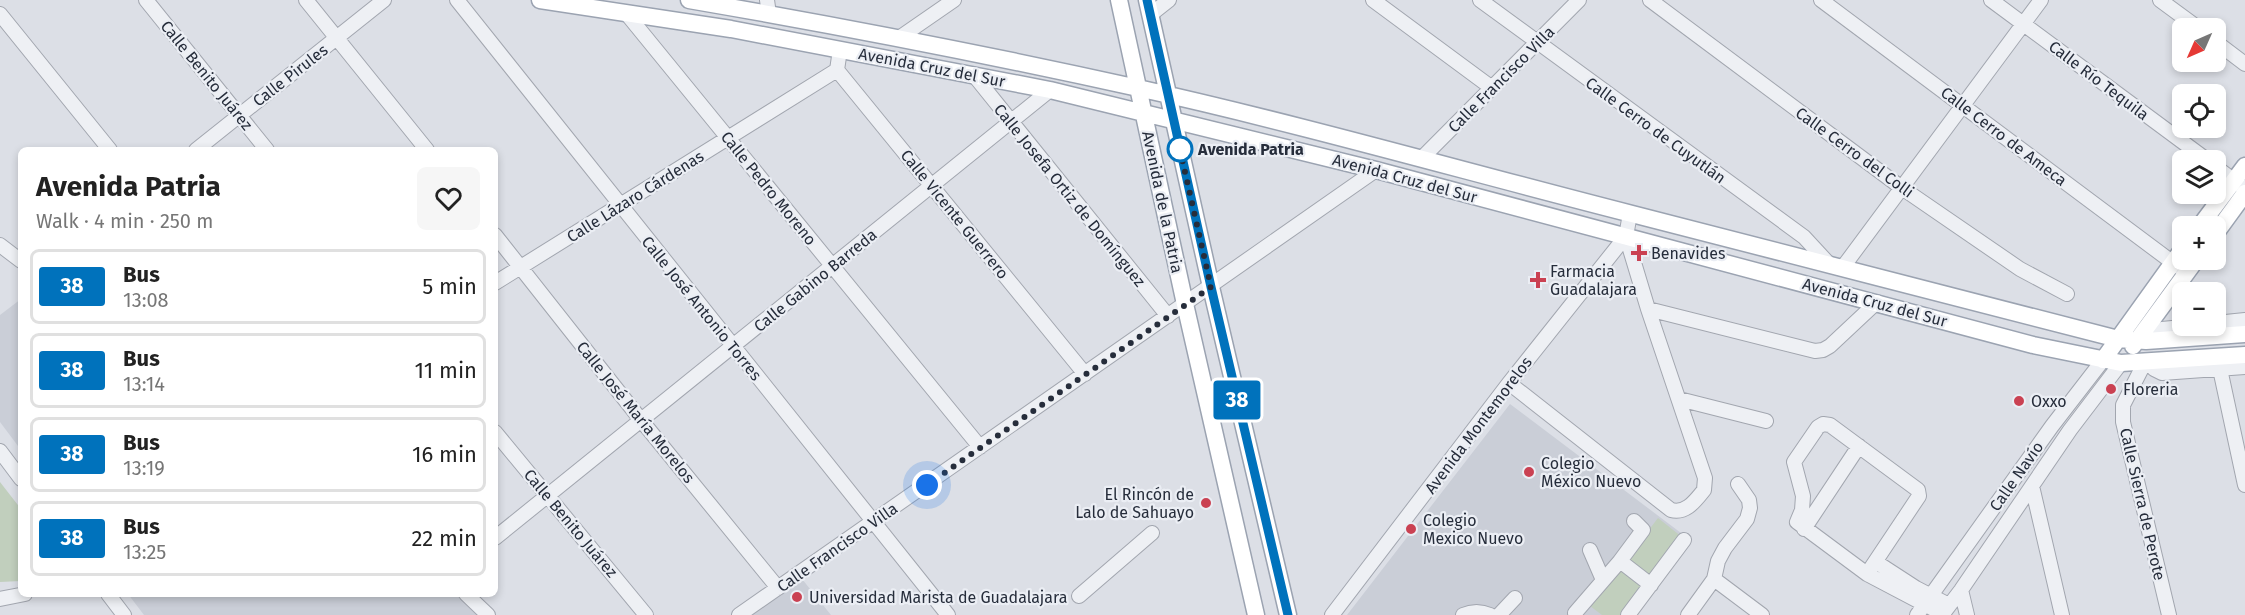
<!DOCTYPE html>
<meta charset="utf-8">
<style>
body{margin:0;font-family:"Fira Sans",sans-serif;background:#f6f6f6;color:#222;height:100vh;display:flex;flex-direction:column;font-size:22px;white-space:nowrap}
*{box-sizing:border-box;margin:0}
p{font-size:20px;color:#767676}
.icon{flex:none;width:33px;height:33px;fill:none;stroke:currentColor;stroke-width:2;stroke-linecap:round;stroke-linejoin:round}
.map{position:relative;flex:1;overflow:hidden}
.details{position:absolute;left:18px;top:147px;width:480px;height:450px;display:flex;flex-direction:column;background:#fff;border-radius:9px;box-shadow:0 3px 9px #0003}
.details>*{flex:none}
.badge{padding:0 12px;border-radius:4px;font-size:21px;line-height:39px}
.needle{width:39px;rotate:225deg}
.tools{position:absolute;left:2172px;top:18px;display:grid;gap:12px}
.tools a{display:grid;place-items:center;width:54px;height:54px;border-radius:9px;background:#fff;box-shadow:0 3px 9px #0003;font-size:30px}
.you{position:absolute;width:30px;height:30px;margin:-15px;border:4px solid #fff;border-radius:50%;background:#1a73e8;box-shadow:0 0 0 9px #1a73e833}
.map>.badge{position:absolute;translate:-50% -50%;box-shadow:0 0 0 3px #fff}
.round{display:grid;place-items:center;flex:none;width:63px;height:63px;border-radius:9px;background:#f6f6f6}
.overview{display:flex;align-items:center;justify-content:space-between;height:102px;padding:0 18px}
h1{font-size:28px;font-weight:700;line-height:45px}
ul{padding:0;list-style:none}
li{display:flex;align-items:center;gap:18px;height:75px;margin:0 12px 9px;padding:0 6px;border:3px solid #e0e0e0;border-radius:9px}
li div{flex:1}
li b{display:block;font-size:22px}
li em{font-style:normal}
li .badge{min-width:66px;font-weight:700;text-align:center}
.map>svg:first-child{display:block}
</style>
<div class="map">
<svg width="2245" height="615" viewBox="0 0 2245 615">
<rect width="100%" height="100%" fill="#dcdfe6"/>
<!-- built -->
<path fill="#caced7" d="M 21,299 L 21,450 L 0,422 L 0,315 Z
M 1510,404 L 1689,539 L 1632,615 L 1347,615 Z
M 802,579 L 831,615 L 751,615 Z
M 128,594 L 456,594 L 477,615 L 144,615 Z"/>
<!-- green -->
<path fill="#c1cfbd" d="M 0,482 L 21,509 L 21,581 L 0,582 Z
M 1658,518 L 1682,537 L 1649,580 L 1625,561 Z
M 1621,566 L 1646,586 L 1623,615 L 1602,615 L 1590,606 Z"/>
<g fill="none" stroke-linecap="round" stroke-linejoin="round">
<!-- minor casing -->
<g stroke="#a2a6af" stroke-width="16">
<path id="minor" d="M 146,0 L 267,150
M 306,0 L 427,150
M 457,0 L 948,615
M 767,0 L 769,14
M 1373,0 L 1492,88
M 1480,0 L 1804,237 L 1829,264
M 1650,0 L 1902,188 L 2020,269 L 2067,294
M 1821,0 L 2180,268
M 1991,0 L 2207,160
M 2160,0 L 2198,28
M 626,13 L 980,447
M 0,14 L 110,150
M 1150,15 L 1169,0
M 899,38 L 954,0
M 2216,42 L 2245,64
M 840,50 L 837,70 L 1085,374
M 973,74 L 1168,316
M 196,150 L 384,0
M 1423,157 L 1579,0
M 2216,167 L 2241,186
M 495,235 L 641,420 L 778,588
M 0,245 L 21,261
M 1843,267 L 2041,0
M 495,283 L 837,70
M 1648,309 L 1815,351 L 1823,350 L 1830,346 L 1877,302
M 2216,323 L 2245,320
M 2146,341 L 2162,329 L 2193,326
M 2145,362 L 2123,405 L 2123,422 L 2169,615
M 2148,362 L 2154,369 L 2162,373 L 2245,367
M 2220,369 L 2245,485
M 1509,383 L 1671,510 C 1686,514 1695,501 1704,490 L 1705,478 L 1648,309 L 1626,236 L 1630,214
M 1679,399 L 1766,421
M 495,432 L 646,615
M 0,451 L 21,479
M 2032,486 L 2062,615
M 1804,529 L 1859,446
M 495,538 L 1050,90
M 1590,550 L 1603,580
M 1620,561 L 1643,530 L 1634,521
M 1876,562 L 1916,588 L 1949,605
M 1867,574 L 1919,496 L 1918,490 L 1830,425 L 1823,424 L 1818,427 L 1794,462 L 1803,496 L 1802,510 L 1797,522 L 1867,574 L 1943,614
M 1714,579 L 1762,615
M 1961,590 L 1967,615
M 108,594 L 124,615
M 466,594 L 488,615
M 1079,596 L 1152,533
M 0,599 L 25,594
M 1575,613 L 1620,561 L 1651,585
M 739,615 L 1376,170
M 1332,615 L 1509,383 L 1626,236
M 1463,615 C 1472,611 1481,611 1490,615
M 1499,615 L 1515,598
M 1628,615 L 1684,540
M 1688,615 L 1714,579 L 1718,561 L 1725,548 L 1747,519 L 1750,508 L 1749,500 L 1738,484
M 1917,615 L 2052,426 L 2103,360
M 1942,615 L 1961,590 L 2070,430 L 2121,363"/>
</g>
<!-- major casing -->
<g stroke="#9ba3b1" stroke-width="19">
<path id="major" d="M 540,0 L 731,29 L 1050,90 L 1376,170 L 2033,345 L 2121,363 L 2245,355
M 689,0 C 840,26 989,55 1138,88 C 1304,125 1467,172 1632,214 C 1794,256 1956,297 2118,339 L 2146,341 L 2245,334
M 1119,0 L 1185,304 L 1256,615
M 1147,0 L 1211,287 L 1288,615
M 2200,226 L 2245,166
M 2216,233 L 2245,193
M 2133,346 L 2196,260
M 2103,360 L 2182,250"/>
</g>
<!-- minor -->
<use href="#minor" stroke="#eef0f4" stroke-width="14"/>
<!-- major -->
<use href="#major" stroke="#fff" stroke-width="16"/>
</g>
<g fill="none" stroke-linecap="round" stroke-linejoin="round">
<!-- line casing -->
<g stroke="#fff" stroke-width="14">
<path id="line" d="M 1147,0 L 1211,287 L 1288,615"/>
</g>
<!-- line -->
<use href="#line" stroke="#0072bc" stroke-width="9"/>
<!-- walk -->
<path stroke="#262d3b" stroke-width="6" stroke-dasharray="0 10.8" d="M 927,485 L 1211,287 L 1178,141 L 1180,149"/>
</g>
<!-- markers -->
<circle fill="#fff" stroke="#0072bc" stroke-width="3" cx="1180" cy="149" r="12"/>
<g fill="#ca4152" stroke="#ebeef4" stroke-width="2">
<path d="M1636 244h6v6h6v6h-6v6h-6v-6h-6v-6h6z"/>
<path d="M1535 271h6v6h6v6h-6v6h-6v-6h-6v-6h6z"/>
<circle cx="2111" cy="389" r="6"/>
<circle cx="2019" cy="401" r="6"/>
<circle cx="1529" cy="472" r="6"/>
<circle cx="1206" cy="503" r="6"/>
<circle cx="1411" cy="529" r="6"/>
<circle cx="797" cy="597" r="6"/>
</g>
<g text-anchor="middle" stroke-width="4.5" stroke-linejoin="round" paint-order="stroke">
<!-- street labels -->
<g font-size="16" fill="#262d3b" stroke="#ebeef4">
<text transform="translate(932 67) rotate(11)" y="6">Avenida Cruz del Sur</text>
<text transform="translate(207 75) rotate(51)" y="6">Calle Benito Juárez</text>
<text transform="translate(290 75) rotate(-38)" y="6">Calle Pirules</text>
<text transform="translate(1501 79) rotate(-45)" y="6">Calle Francisco Villa</text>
<text transform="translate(2099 80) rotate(37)" y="6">Calle Río Tequila</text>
<text transform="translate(1656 130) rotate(36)" y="6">Calle Cerro de Cuyutlán</text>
<text transform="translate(2004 136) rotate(37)" y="6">Calle Cerro de Ameca</text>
<text transform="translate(1855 152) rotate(36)" y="6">Calle Cerro del Colli</text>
<text transform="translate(1405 178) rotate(15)" y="6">Avenida Cruz del Sur</text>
<text transform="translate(769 188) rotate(51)" y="6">Calle Pedro Moreno</text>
<text transform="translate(1070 195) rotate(51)" y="6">Calle Josefa Ortiz de Domínguez</text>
<text transform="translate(635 196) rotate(-32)" y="6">Calle Lázaro Cárdenas</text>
<text transform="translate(1163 202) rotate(78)" y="6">Avenida de la Patria</text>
<text transform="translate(955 214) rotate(51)" y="6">Calle Vicente Guerrero</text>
<text transform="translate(815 280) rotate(-39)" y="6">Calle Gabino Barreda</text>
<text transform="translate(1875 302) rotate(15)" y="6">Avenida Cruz del Sur</text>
<text transform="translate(702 308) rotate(51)" y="6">Calle José Antonio Torres</text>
<text transform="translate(636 412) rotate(51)" y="6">Calle José María Morelos</text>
<text transform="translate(1478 425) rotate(-53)" y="6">Avenida Montemorelos</text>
<text transform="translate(2016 476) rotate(-55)" y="6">Calle Navío</text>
<text transform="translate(2143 504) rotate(77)" y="6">Calle Sierra de Perote</text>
<text transform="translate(571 523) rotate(50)" y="6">Calle Benito Juárez</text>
<text transform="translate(837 547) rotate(-35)" y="6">Calle Francisco Villa</text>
</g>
<!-- stop labels -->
<g font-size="16" font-weight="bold" fill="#262d3b" stroke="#ebeef4" text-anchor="start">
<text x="1198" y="155">Avenida Patria</text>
</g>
<!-- poi labels -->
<g font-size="16" fill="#262d3b" stroke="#ebeef4" text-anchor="start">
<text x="1651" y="259">Benavides</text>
<text x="1550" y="277">Farmacia<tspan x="1550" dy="18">Guadalajara</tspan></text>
<text x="2123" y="395">Floreria</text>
<text x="2031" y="407">Oxxo</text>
<text x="1541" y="469">Colegio<tspan x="1541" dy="18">México Nuevo</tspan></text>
<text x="1194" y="500" text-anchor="end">El Rincón de<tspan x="1194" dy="18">Lalo de Sahuayo</tspan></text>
<text x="1423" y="526">Colegio<tspan x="1423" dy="18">Mexico Nuevo</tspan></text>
<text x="809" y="603">Universidad Marista de Guadalajara</text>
</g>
</g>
</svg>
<div class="tools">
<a><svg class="needle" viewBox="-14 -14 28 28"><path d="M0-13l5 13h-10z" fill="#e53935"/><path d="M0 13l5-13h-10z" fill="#767676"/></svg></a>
<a><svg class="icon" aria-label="locate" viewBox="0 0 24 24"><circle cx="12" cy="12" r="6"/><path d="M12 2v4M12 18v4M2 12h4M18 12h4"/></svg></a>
<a><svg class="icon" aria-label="layers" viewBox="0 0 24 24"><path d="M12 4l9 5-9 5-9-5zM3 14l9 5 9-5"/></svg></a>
<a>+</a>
<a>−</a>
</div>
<div class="you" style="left:927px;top:485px"></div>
<b class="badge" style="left:1237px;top:400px;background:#0072bc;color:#fff">38</b>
<section class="details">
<div class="overview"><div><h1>Avenida Patria</h1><p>Walk · 4 min · 250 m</p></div><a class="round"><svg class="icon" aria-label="heart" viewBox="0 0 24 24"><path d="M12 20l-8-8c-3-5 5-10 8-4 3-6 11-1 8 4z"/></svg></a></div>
<ul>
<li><span class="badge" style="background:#0072bc;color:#fff">38</span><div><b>Bus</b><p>13:08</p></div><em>5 min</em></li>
<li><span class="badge" style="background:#0072bc;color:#fff">38</span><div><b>Bus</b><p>13:14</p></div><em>11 min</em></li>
<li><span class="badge" style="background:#0072bc;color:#fff">38</span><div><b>Bus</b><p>13:19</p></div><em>16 min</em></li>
<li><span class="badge" style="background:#0072bc;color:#fff">38</span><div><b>Bus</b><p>13:25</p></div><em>22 min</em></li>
</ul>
</section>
</div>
